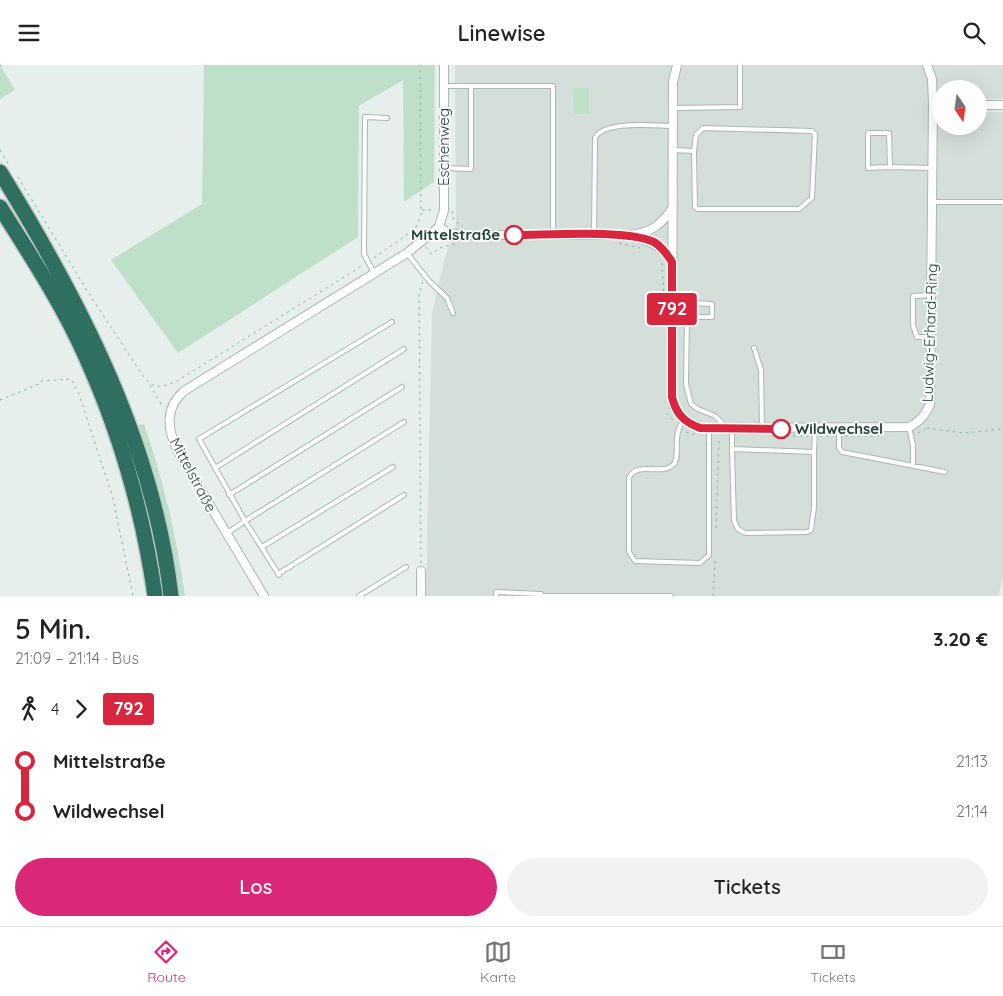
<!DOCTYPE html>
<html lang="de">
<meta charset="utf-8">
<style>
body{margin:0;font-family:Quicksand,sans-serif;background:#f2f2f2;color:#222;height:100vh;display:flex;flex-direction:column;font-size:19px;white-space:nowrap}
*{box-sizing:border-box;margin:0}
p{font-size:16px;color:#767676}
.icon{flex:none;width:28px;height:28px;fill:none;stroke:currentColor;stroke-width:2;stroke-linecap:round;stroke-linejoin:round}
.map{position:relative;height:531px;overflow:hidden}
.sheet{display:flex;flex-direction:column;background:#fff;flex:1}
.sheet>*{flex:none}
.badge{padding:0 10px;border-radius:4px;font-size:18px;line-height:32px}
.needle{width:32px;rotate:167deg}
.fabs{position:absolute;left:932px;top:15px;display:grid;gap:10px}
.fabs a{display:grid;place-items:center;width:55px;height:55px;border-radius:50%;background:#fff;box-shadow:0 5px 20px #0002;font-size:25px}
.map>.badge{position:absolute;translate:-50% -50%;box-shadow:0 0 0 2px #fff}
.legs{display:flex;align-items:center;gap:8px;height:55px;padding:0 15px;font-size:16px}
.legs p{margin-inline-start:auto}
.summary{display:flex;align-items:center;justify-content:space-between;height:85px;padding:0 15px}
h1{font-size:28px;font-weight:600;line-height:38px}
.button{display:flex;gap:10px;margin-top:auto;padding:10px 15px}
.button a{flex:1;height:58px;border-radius:30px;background:#db2777;color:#fff;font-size:20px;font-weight:600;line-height:58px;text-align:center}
.button a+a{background:#f2f2f2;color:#222}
ul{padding:0 15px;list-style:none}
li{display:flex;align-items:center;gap:18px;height:50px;font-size:19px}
li i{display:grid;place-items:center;width:8px;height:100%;margin:0 6px;background:currentColor}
li i::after{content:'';width:12px;height:12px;margin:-6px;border:4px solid;border-radius:50%;background:#fff}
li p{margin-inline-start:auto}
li:first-child i{background:linear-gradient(#0000 50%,currentColor 0)}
li:last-child i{background:linear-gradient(currentColor 50%,#0000 0)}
header{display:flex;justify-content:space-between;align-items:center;height:65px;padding:0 15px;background:#fff;font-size:22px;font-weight:600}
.tabs{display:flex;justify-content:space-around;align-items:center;height:70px;border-top:1px solid #e0e0e0;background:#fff;font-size:14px;color:#767676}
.tabs a{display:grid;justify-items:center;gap:2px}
.tabs .current{color:#db2777}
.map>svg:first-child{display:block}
</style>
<header><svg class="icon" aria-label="menu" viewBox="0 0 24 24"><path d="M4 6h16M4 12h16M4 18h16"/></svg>Linewise<svg class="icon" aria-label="search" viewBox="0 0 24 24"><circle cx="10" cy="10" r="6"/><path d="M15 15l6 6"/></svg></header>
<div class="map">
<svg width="1003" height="531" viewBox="0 0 1003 531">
<rect width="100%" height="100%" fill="#e6efeb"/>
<!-- built -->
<path fill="#d4dfda" d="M 455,0 L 1003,0 L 1003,34 L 979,34 L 979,24 L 941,24 L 941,61 L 979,61 L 979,47 L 1003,47 L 1003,512 L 998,531 L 426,531 L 432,248 L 444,196 L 456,160 Z"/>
<!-- green -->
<path fill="#bfe0c8" d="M 0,0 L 15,25 L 0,34 Z
M 204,0 L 435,0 L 434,117 L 404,137 L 403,15 L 359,41 L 358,172 L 178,288 L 111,195 L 202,139 Z
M 573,23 L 589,23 L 589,49 L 574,49 Z
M 144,359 C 163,414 177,473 185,531 L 180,531 L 157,419 L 138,360 Z"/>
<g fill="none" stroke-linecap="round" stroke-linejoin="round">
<!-- lane casing -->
<g stroke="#a8b8b2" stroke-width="6">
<path id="lane" d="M 444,21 L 553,21 L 553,170
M 673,43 L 740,42 L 740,0
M 672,85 L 694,86 L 695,142 L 698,144 L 799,144 L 812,133 L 815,69 L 812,66 L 703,63 L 696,70 L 694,86
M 890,102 L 868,103 L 868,68 L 889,68 L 890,102 L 932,103
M 444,103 L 471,104 L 471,21
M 932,137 L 1003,137
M 594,170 L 595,73 C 604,55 654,61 673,61
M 407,188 L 429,216 L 447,233 L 453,248
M 374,208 L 364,189 L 365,52 L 387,53
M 672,237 L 712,239 L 712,252 L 687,252 L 687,238
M 687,252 L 686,319 L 691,339 L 698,344 L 715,351 L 726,362
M 392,257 L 199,374 L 245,456 L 404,357
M 932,272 L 917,272 L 913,260 L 913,231 L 932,230
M 754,283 L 761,305 L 762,363
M 684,355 C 671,371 681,390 674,399 C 662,412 637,395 629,413 L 629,487 L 635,496 L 700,498 L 709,490 L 709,363
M 909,362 L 913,380 L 913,401
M 732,363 L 732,384 L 814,387 L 815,364
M 839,364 L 839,383 L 842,387 L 945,407
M 732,384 L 734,456 L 738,464 L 745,468 L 807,467 L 811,465 L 814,442 L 814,387
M 215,403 L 404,284
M 229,430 L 402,322
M 226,469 L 245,456 L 279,510
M 262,482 L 393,402
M 278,509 L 404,430
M 359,531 L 406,502
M 496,531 L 496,527 L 541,529
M 541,531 L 671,531"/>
</g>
<!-- street casing -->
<g stroke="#a8b8b2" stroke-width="10">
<path id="street" d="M 677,0 L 673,17 L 672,332 L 674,342 L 684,355 L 701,363 L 909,362 C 920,357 925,350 930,339 L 933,39 L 932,14 L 927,0
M 979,40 L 1003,40
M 439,162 L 447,167 L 460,170 L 629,170 C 650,168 660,161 672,144
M 633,171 C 651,177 662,181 672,197
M 264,531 L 177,385 C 167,362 165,343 184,326 L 407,188 L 439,162 L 444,145 L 444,0
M 421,531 L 421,506"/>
</g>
<!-- highway casing -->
<g stroke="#c2cac8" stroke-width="18">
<path id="highway" d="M 0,107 C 80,237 153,377 171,531
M 0,142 C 30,190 62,238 85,290 C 120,367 143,447 155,531"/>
</g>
<!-- path -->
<path stroke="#86b3a5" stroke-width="1" stroke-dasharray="2.5 4" stroke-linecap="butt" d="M 0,1 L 2,0
M 0,85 L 8,98
M 18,112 L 86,224 L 143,311 C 155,326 161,322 177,316 L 362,201
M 422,145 L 435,145
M 452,146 L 454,156 L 463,161
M 619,178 L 640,183
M 426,182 L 431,189 L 440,183 L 458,178
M 374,193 L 415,164 L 421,151 L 420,0
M 662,198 L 664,234
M 150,320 L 163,342
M 0,335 L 39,319 L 41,316 L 71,314 L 79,329 L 113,433 L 133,531
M 667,348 L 675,358
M 927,363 L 964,368 L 1003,364
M 686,367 L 696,370
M 918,368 L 927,363
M 780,371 L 809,371
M 820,371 L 834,371
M 845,371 L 879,371
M 716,463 L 719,372
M 421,498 L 419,228 L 423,217
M 713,531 L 715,494"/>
<!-- lane -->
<use href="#lane" stroke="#fff" stroke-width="4"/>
<!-- street -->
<use href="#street" stroke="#fff" stroke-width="8"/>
<!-- highway -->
<use href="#highway" stroke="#2f6f62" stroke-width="15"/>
</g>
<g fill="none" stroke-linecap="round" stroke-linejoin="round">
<!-- line-1 casing -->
<g stroke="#fff" stroke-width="11">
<path id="line-1" d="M 514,170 C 548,170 626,164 654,177 C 662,182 667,189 672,197 L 672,332 C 676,349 684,357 700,363 L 781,364"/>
</g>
<!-- line-1 -->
<use href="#line-1" stroke="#d7263d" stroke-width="8"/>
</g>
<!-- markers -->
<g fill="#fff" stroke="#d7263d" stroke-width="2.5">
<circle cx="514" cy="170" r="9"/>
<circle cx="781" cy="364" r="9"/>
</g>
<g text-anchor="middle" stroke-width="4" stroke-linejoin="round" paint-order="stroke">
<!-- street labels -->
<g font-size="15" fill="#24423a" stroke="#f7fbf9">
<text transform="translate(444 82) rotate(-90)" y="5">Eschenweg</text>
<text transform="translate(930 268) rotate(-88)" y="5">Ludwig-Erhard-Ring</text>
<text transform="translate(193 410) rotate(62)" y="5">Mittelstraße</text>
</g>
<!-- stop labels -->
<g font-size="15" font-weight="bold" fill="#24423a" stroke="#f7fbf9" text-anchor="end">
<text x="500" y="175">Mittelstraße</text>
<text x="795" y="369" text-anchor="start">Wildwechsel</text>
</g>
</g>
</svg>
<div class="fabs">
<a><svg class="needle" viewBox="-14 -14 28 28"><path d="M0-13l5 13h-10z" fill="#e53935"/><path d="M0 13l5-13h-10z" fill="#767676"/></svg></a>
</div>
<b class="badge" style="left:672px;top:244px;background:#d7263d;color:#fff">792</b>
</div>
<section class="sheet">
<div class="summary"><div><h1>5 Min.</h1><p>21:09 – 21:14 · Bus</p></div><b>3.20 €</b></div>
<div class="legs"><svg class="icon" aria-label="walk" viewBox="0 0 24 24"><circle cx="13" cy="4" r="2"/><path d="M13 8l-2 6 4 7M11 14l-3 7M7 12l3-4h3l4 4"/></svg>4<svg class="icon" aria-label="forward" viewBox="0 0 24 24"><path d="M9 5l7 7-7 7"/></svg><b class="badge" style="background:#d7263d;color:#fff">792</b></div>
<ul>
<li><i style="color:#d7263d"></i><b>Mittelstraße</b><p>21:13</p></li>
<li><i style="color:#d7263d"></i><b>Wildwechsel</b><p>21:14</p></li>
</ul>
<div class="button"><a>Los</a><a>Tickets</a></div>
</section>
<nav class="tabs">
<a class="current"><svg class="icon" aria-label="directions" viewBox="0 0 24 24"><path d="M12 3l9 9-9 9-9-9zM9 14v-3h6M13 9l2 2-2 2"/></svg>Route</a>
<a><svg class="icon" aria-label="map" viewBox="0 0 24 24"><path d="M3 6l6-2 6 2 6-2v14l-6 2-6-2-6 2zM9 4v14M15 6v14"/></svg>Karte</a>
<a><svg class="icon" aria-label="tickets" viewBox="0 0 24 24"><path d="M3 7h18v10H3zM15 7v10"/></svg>Tickets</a>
</nav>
